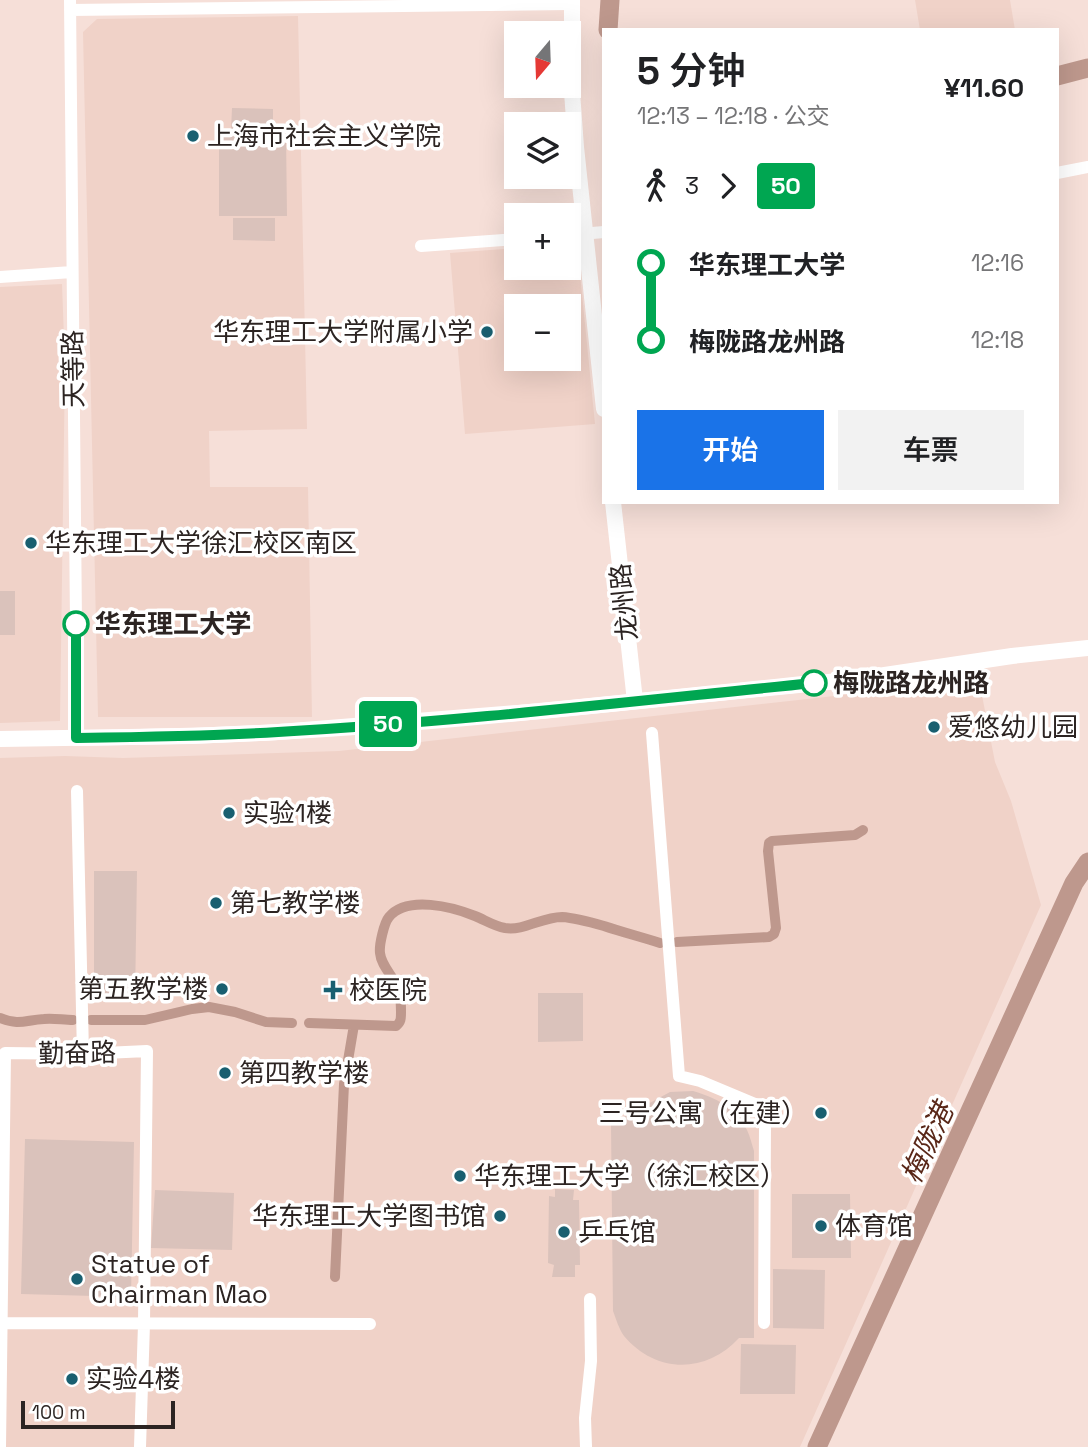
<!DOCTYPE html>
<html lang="zh">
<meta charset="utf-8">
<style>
body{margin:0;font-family:"Space Grotesk","Noto Sans SC",sans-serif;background:#f2f2f2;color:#202124;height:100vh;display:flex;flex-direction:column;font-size:26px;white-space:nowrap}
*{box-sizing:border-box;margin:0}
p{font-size:23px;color:#757577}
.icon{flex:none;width:38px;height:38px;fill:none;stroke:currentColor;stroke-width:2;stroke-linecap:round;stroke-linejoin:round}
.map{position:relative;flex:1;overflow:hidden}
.sheet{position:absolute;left:602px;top:28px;width:457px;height:476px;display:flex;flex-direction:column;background:#fff;border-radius:0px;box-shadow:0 7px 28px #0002}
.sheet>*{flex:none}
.badge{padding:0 14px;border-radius:5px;font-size:24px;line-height:46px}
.needle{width:46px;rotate:199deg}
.buttons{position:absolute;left:504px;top:21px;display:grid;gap:14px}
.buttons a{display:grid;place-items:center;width:77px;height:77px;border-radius:0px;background:#fff;box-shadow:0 7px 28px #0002;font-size:35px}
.scale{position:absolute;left:21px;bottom:18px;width:154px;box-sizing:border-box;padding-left:7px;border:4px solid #2c2422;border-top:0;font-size:19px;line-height:24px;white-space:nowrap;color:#2c2422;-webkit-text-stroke:5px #fff;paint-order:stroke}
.map>.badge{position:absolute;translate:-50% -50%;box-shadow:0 0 0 4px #fff}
.legs{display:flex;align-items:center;gap:10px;height:77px;padding:0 35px;font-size:23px}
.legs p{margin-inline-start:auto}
.overview{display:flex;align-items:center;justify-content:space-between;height:119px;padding:0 35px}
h1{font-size:38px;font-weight:600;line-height:52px}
.button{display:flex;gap:14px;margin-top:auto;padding:14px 35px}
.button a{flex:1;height:80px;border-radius:0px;background:#1a73e8;color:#fff;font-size:28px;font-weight:600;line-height:80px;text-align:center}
.button a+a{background:#f2f2f2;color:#202124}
ul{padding:0 35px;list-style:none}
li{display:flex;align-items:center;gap:24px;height:77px;font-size:26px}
li i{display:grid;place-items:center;width:10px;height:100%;margin:0 9px;background:currentColor}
li i::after{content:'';width:18px;height:18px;margin:-9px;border:5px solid;border-radius:50%;background:#fff}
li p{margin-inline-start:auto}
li:first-child i{background:linear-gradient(#0000 50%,currentColor 0)}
li:last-child i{background:linear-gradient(currentColor 50%,#0000 0)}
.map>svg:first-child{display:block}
</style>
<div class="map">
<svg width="1088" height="1447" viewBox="0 0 1088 1447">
<rect width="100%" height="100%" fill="#f6dfd8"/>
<!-- built -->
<path fill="#f0d2c8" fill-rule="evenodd" d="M 915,0 L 1010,0 L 1015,30 L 920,30 Z
M 298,16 L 307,429 L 209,431 L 210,487 L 308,487 L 312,717 L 98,717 L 83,32 L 97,19 Z
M 569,244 L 577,244 L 595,424 L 465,434 L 450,253 L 516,248 L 516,268 L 569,268 ZM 569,306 L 569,359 L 516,359 L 516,306 Z
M 62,284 L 65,365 L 60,721 L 0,723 L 0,287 Z
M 979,680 L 995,762 L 1011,801 L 1041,905 L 800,1447 L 0,1447 L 0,758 L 65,756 L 123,758 L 339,751 Z"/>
<!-- green -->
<path fill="#dac2bb" d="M 232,108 L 273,109 L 273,131 L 231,131 Z
M 219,134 L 286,134 L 287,216 L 219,216 Z
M 233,218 L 275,218 L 275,241 L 233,240 Z
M 0,591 L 15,591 L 15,635 L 0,635 Z
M 94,871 L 137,871 L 135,1000 L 94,1001 Z
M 538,993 L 583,993 L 583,1041 L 538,1042 Z
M 693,1091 C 716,1098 735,1107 747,1130 C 750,1136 752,1145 754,1151 L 754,1338 L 739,1338 C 706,1374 656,1374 624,1336 C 619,1329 616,1319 613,1311 L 611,1124 L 670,1092 Z
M 25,1139 L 134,1142 L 131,1297 L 21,1294 Z
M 555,1189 L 574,1190 L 573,1200 L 579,1200 L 580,1265 L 575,1265 L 575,1277 L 552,1277 L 554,1265 L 548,1263 L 549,1196 L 555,1197 Z
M 155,1190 L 234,1193 L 232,1250 L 151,1248 Z
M 792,1194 L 850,1194 L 851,1258 L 792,1258 Z
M 773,1269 L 825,1270 L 824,1329 L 773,1328 Z
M 741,1344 L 796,1345 L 795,1394 L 740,1394 Z"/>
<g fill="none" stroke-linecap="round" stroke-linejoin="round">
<!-- canal -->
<path stroke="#be988d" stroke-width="10" d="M 677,942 L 769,937 L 774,934 L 776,928 L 768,851 L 769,843 L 772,841 L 855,835 L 863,830
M 0,1018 C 20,1026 25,1020 44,1019 C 54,1018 63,1020 73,1020
M 91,1020 L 145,1020 L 192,1009 L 209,1007 L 235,1012 L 266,1022 L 292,1023
M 309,1023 L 396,1026 C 401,1022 401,1019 401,1012 C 401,1003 401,994 397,986 C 392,975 381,965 380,953 C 379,945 384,923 389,917 C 407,895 453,907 475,916 C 485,920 494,926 505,928 C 524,931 542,917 562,917 C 576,918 590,922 604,926 C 622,932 641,937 660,943
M 335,1277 L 344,1084 L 354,1025"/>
<!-- river -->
<path stroke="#be988d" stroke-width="19" d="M 608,30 L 610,0
M 1057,76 L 1088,68
M 817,1447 L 1074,883 L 1088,862"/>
<!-- minor -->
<path stroke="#fff" stroke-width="12" d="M 70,0 L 76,623 L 76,738
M 70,10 L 572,4
M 1057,173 L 1088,167
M 569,235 L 604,232
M 421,246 L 516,239
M 0,277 L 72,272
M 652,733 L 679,1076 L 700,1081 L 755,1104 L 765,1124 L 764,1323
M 77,791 L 83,1054
M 0,1323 L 370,1324
M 0,1447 L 5,1053 L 83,1054 L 147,1051 L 144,1324 L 140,1447
M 586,1447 L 585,1418 L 591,1361 L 590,1299"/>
<!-- tertiary -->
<path stroke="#fff" stroke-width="16" d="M 572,0 L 572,92 L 576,147 L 604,409
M 613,502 L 635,701
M 0,739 L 192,736 L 279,732 L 542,711 L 858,679 L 1012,656 L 1088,648"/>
</g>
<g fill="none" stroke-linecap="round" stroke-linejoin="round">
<!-- line-1 casing -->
<g stroke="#fff" stroke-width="16">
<path id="line-1" d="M 76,624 L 76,738 C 143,737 211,736 278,732 C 457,722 635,701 814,683"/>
</g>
<!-- line-1 -->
<use href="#line-1" stroke="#00a651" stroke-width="10"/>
</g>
<!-- markers -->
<g fill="#195f70" stroke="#fff" stroke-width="2.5">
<circle cx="193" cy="136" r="7"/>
<circle cx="487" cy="332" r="7"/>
<circle cx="31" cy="543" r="7"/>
<circle cx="934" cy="727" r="7"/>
<circle cx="229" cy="813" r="7"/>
<circle cx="216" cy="903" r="7"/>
<circle cx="222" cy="989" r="7"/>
<path d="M329.5 979.5h7v7h7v7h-7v7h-7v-7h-7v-7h7z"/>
<circle cx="225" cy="1073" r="7"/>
<circle cx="821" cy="1113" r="7"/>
<circle cx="460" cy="1176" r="7"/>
<circle cx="500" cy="1216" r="7"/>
<circle cx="821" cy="1226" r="7"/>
<circle cx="564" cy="1232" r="7"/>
<circle cx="77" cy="1279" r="7"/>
<circle cx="72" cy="1379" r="7"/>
</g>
<g fill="#fff" stroke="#00a651" stroke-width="3.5">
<circle cx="76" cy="624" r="12"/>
<circle cx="814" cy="683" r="12"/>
</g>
<g text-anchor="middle" stroke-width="7" stroke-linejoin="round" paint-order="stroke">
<!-- poi labels -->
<g font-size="26" fill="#2c2422" stroke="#fff" text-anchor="start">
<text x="207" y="145">上海市社会主义学院</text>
<text x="473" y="341" text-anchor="end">华东理工大学附属小学</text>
<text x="45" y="552">华东理工大学徐汇校区南区</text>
<text x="948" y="736">爱悠幼儿园</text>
<text x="243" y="822">实验1楼</text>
<text x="230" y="912">第七教学楼</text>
<text x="208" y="998" text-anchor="end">第五教学楼</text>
<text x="349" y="999">校医院</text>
<text x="239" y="1082">第四教学楼</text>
<text x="807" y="1122" text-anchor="end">三号公寓（在建）</text>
<text x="474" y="1185">华东理工大学（徐汇校区）</text>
<text x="486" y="1225" text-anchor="end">华东理工大学图书馆</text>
<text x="835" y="1235">体育馆</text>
<text x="578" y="1241">乒乓馆</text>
<text x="91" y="1273">Statue of<tspan x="91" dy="30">Chairman Mao</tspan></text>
<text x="86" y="1388">实验4楼</text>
</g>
<!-- street labels -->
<g font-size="26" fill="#2c2422" stroke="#fff">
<text transform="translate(73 369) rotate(-91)" y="9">天等路</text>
<text transform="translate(624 602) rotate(-96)" y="9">龙州路</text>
<text transform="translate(77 1053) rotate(-1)" y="9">勤奋路</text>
</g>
<!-- stop labels -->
<g font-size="26" font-weight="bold" fill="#2c2422" stroke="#fff" text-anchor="start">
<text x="95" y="633">华东理工大学</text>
<text x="833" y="692">梅陇路龙州路</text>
</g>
<!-- water labels -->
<g font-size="28" font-style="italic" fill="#592718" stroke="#fff">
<text transform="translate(927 1143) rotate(-65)" y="10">梅陇港</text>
</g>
</g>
</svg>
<div class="buttons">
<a><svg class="needle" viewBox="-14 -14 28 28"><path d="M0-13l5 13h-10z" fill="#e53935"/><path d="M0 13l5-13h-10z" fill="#757577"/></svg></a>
<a><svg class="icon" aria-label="layers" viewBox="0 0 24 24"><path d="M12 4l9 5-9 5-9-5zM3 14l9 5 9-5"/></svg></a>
<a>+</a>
<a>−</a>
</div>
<div class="scale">100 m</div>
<b class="badge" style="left:388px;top:724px;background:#00a651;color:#fff">50</b>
<section class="sheet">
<div class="overview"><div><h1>5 分钟</h1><p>12:13 – 12:18 · 公交</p></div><b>¥11.60</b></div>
<div class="legs"><svg class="icon" aria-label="walk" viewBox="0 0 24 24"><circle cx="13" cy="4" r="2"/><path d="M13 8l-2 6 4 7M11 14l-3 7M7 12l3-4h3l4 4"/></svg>3<svg class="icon" aria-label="forward" viewBox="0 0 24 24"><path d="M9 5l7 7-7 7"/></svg><b class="badge" style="background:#00a651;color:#fff">50</b></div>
<ul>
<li><i style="color:#00a651"></i><b>华东理工大学</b><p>12:16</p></li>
<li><i style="color:#00a651"></i><b>梅陇路龙州路</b><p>12:18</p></li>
</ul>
<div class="button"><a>开始</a><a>车票</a></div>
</section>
</div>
